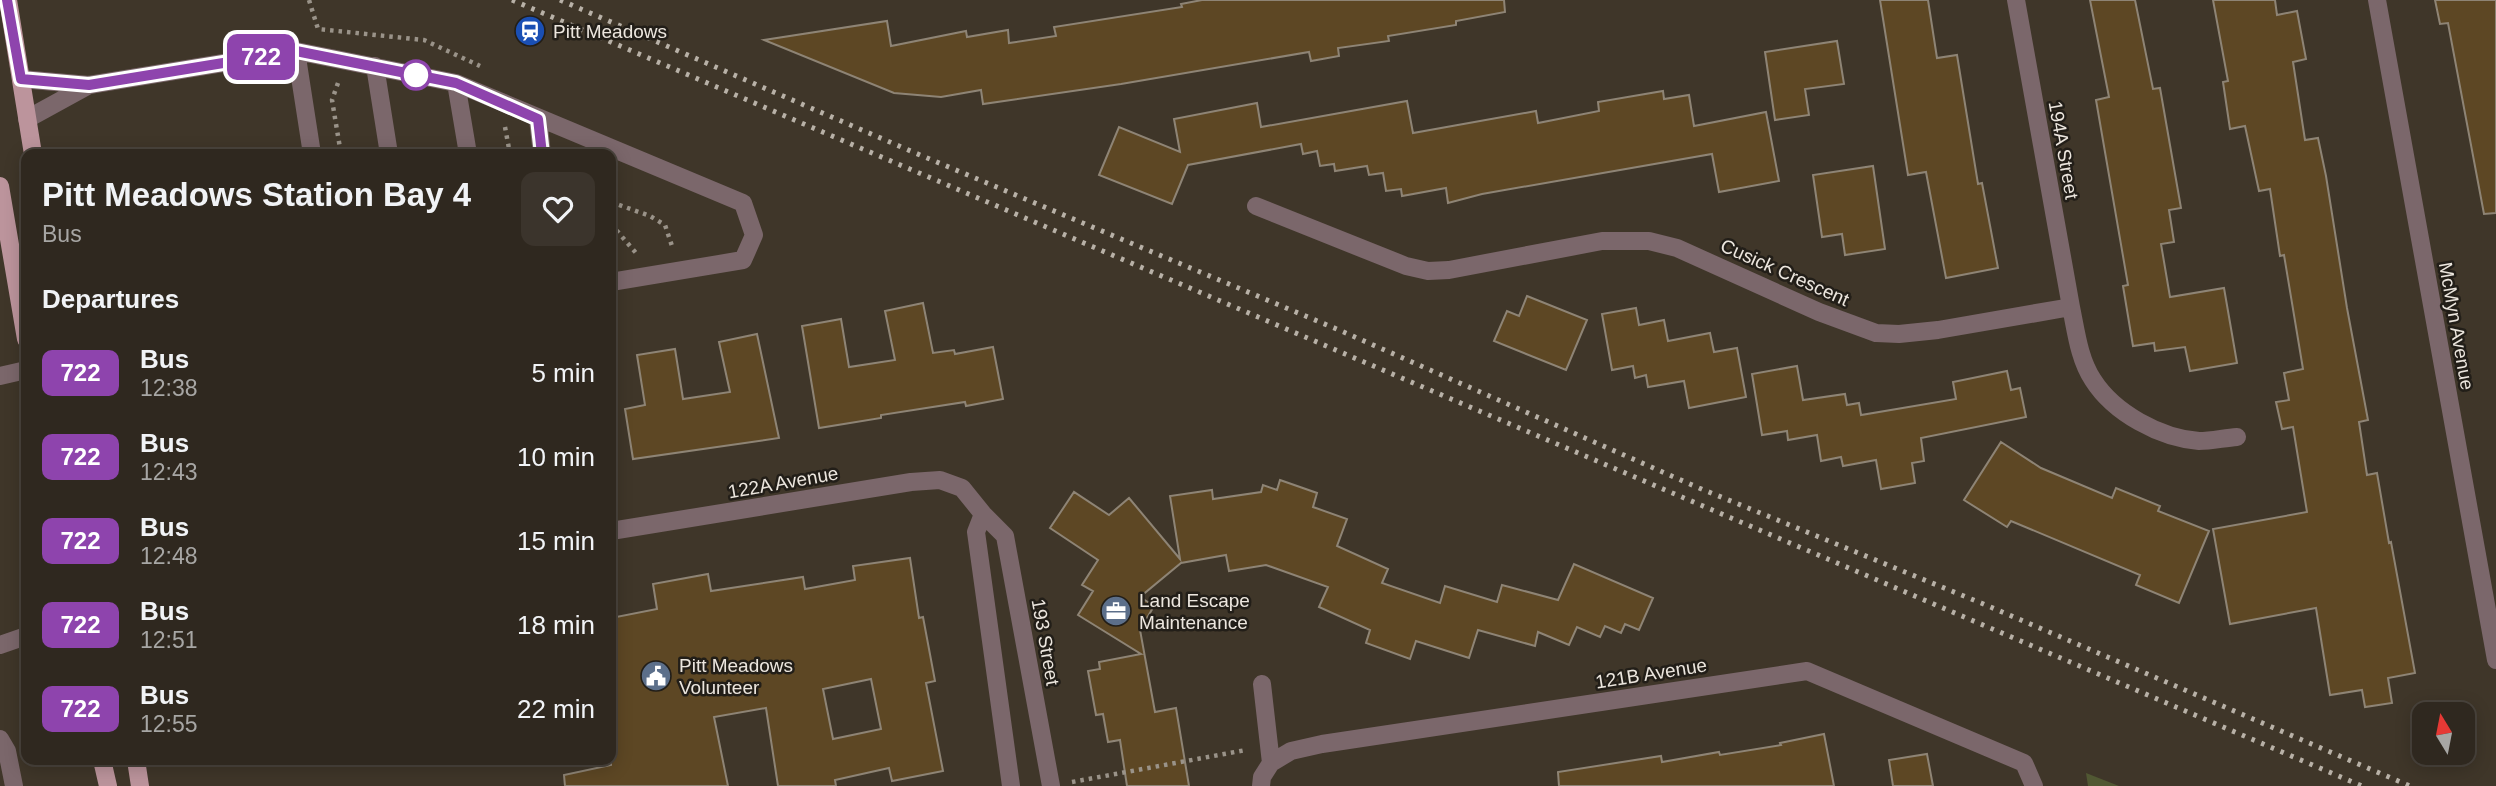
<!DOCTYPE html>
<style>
body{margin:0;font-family:Helvetica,sans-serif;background:#3b342c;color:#f1f3f6;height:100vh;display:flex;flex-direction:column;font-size:26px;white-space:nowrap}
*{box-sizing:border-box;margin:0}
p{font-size:23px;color:#a7a6a4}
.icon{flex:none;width:38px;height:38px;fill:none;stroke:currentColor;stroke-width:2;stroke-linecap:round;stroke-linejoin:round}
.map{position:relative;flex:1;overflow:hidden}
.sheet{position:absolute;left:21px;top:149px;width:595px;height:616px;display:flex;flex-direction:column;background:#2f281f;border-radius:14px;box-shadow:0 4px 18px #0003,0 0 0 2px #4a443d}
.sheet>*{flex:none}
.badge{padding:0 14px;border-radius:10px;font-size:24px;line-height:46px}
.needle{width:46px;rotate:350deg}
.controls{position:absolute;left:2412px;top:702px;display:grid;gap:14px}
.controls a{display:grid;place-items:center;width:63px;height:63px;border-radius:14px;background:#2f281f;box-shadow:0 4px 18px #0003,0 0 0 2px #4a443d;font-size:35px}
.map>.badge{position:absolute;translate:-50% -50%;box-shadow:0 0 0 4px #fff}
h2{padding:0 21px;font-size:26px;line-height:63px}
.round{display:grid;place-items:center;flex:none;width:74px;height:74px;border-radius:14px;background:#3b342c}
.headline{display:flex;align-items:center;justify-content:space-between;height:119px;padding:0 21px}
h1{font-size:33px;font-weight:700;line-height:52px}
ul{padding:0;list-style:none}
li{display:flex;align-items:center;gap:21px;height:84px;padding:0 21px}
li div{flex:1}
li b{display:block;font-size:26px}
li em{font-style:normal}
li .badge{min-width:77px;font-weight:700;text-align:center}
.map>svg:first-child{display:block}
</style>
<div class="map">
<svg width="2496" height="786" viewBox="0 0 2496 786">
<rect width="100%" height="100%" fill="#3f3629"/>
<!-- green -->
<path fill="#515833" d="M 2086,773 L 2119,786 L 2088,786 Z"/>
<!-- building -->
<path fill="#5d4724" stroke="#8e8475" stroke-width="2" fill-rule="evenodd" d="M 1202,0 L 1504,0 L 1505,12 L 1456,21 L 1456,25 L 1388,36 L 1389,41 L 1338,48 L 1339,56 L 1311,61 L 1309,52 L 1121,84 L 983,104 L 981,90 L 941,97 L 894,93 L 764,40 L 887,21 L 891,46 L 966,31 L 967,37 L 1008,30 L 1009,43 L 1056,36 L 1054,27 L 1182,7 L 1181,4 Z
M 1880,0 L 1928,0 L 1937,58 L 1957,55 L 1978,184 L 1982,183 L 1998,268 L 1946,278 L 1926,172 L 1908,175 Z
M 2090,0 L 2135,0 L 2153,89 L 2160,88 L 2181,208 L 2169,210 L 2174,242 L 2161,244 L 2170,297 L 2224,288 L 2237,363 L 2190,371 L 2185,347 L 2155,351 L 2154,343 L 2133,346 L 2123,286 L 2128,285 L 2096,100 L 2109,97 Z
M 2213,0 L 2275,0 L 2277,15 L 2297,11 L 2306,59 L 2293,62 L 2305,140 L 2318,138 L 2326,176 L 2347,308 L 2368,420 L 2359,422 L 2367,475 L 2377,473 L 2389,543 L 2391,542 L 2415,673 L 2388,678 L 2392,703 L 2365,707 L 2362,690 L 2330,695 L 2316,608 L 2230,624 L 2213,529 L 2307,512 L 2293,427 L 2282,429 L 2276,402 L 2289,400 L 2284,373 L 2303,369 L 2284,255 L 2280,256 L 2270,189 L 2259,191 L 2245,126 L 2230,129 L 2223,82 L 2228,81 Z
M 2435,0 L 2496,0 L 2496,213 L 2484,214 L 2448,23 L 2440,24 Z
M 1837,41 L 1844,84 L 1805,89 L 1809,115 L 1775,120 L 1765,52 Z
M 1663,91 L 1664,99 L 1689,95 L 1694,126 L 1766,112 L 1779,181 L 1719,192 L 1712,154 L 1482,194 L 1448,203 L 1446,188 L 1402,196 L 1401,189 L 1386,191 L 1383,173 L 1369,175 L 1367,166 L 1335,171 L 1334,164 L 1320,166 L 1317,151 L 1303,154 L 1301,144 L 1188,165 L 1172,204 L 1099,175 L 1119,127 L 1180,152 L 1174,119 L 1257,103 L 1261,127 L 1407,101 L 1413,133 L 1536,111 L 1538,123 L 1599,111 L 1598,102 Z
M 1873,166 L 1885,249 L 1845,255 L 1842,234 L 1822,237 L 1813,175 Z
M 1527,296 L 1587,320 L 1566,370 L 1494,341 L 1507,311 L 1519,316 Z
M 923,303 L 933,353 L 954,350 L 955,354 L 993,347 L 1003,399 L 966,406 L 965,402 L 881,415 L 881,418 L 819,428 L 802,326 L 841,319 L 849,367 L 895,360 L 885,311 Z
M 1636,308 L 1639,325 L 1664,320 L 1668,341 L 1710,333 L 1714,352 L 1737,348 L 1746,397 L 1689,408 L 1684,381 L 1648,387 L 1646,375 L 1635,378 L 1633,366 L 1612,370 L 1602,314 Z
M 757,334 L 779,438 L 633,459 L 625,409 L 645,405 L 637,355 L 675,349 L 683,399 L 730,392 L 719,342 Z
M 1797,366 L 1803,400 L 1845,394 L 1847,405 L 1859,403 L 1861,415 L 1956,399 L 1953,382 L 2007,371 L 2011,390 L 2020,388 L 2026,417 L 1921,438 L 1924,461 L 1912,463 L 1915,483 L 1881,489 L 1876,460 L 1843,466 L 1841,457 L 1821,461 L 1817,435 L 1788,440 L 1787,431 L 1762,435 L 1752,374 Z
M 2001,442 L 2041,468 L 2112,498 L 2116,488 L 2160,506 L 2158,511 L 2209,531 L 2179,603 L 2136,585 L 2140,575 L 2011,521 L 2007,527 L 1964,500 Z
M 1280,480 L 1317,493 L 1313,507 L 1347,519 L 1337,546 L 1388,569 L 1382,583 L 1440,603 L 1445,586 L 1497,602 L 1502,585 L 1558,600 L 1574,564 L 1653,598 L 1639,630 L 1625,624 L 1621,633 L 1605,626 L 1600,637 L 1577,627 L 1569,645 L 1538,632 L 1535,646 L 1478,630 L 1469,658 L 1416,641 L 1410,659 L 1366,643 L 1370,630 L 1319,607 L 1328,587 L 1266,565 L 1229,571 L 1226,555 L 1181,563 L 1140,597 L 1154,606 L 1140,630 L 1155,712 L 1176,708 L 1189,786 L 1127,786 L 1120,740 L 1108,742 L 1103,714 L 1096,715 L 1088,671 L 1100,669 L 1099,662 L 1141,654 L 1078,615 L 1093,591 L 1082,585 L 1098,560 L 1050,528 L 1074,492 L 1109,515 L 1129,498 L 1180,559 L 1170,496 L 1212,490 L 1213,499 L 1261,492 L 1263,485 L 1277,490 Z
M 910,558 L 919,618 L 923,617 L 935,681 L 926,683 L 943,771 L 892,781 L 889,768 L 835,780 L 836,786 L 778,786 L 766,708 L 714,717 L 728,786 L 565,786 L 564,775 L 611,765 L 611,618 L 657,609 L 653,584 L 708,574 L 711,591 L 803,577 L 805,589 L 855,580 L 853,566 ZM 871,679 L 881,729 L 833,739 L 823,689 Z
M 1824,734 L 1834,786 L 1559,786 L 1558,772 L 1661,756 L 1662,762 L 1719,752 L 1720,755 L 1781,745 L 1780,743 Z
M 1927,754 L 1933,786 L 1893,786 L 1889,760 Z"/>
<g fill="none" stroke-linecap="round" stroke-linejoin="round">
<!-- path -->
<path stroke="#9a9389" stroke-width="4.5" stroke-dasharray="3.5 5" stroke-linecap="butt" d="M 309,0 L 318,29 L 424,40 L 480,66
M 338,83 L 332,100 L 341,154
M 505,127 L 510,154
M 611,202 L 650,216 L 665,225 L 673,249
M 611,224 L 636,253
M 1072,782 L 1246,750"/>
<!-- minor -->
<path stroke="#7b676b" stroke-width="18" d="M 2016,0 L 2071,307
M 2377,0 L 2496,660
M 296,51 L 312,154
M 375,66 L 389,154
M 21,79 L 89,85 L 296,51 L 456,83 L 743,203 L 754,235 L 743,260 L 611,282
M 456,83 L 468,154
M 27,119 L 89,85
M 538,119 L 542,154
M 1256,206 L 1406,266 L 1428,271 L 1449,270 L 1602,241 L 1649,241 L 1677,248 L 1819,312 L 1876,333 L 1899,334 L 1938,330 L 2071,307 C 2076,331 2079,359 2093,380 C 2114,413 2160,438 2199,441 C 2211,441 2224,438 2237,437
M 0,376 L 26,370
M 983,514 L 976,532 L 1011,786
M 611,531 L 911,482 L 940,480 L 962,488 L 983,514 L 1005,536 L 1051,786
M 0,645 L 26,636
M 0,739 L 7,751 L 14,786
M 1271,763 L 1291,751 L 1322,744 L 1807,671 L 2024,763 L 2034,786
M 1261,786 L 1262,777 L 1271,763 L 1262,684"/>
<!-- major -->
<path stroke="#bc949c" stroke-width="18" d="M 8,0 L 33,154
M 0,186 L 26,339
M 102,760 L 108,786
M 136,760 L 140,786"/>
<!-- rail -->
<path stroke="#b8b1a7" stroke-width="5" stroke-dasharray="3.5 7" stroke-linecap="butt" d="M 512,0 L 2362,786
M 560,0 L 920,155 L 1339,330 L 1699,488 L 1981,603 L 2410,786"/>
</g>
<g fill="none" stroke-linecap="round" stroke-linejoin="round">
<!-- line casing -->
<g stroke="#fff" stroke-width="16">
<path id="line" d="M 7,0 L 21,79 L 89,85 L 296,51 L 456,83 L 538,119 L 542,154"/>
</g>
<!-- line -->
<use href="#line" stroke="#8e44ad" stroke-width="10"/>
</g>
<!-- icons -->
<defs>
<g id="station-disc" transform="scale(1.575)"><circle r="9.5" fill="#1a4fb4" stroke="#221e18"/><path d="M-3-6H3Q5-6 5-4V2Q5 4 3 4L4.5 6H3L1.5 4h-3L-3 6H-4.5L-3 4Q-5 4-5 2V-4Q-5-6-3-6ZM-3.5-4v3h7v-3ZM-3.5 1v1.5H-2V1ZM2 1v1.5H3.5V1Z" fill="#fff"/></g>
<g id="office-disc" transform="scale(1.575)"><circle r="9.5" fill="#5c6f8a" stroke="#221e18"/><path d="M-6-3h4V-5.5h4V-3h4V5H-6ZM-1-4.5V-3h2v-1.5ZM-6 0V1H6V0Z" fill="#fff"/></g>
<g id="civic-disc" transform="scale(1.575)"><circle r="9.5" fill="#5c6f8a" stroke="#221e18"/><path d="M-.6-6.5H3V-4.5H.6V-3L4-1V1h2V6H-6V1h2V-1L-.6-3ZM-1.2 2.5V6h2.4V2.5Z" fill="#fff"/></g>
</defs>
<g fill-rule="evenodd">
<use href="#station-disc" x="530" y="31"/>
<use href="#office-disc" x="1116" y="611"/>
<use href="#civic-disc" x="656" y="676"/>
</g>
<!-- markers -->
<circle fill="#fff" stroke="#8e44ad" stroke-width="3.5" cx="416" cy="75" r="14"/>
<g text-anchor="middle" stroke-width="5" stroke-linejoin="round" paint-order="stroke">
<!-- poi labels -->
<g font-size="19" fill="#ece6de" stroke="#221e18" text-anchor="start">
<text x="553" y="38">Pitt Meadows</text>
<text x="1139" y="607">Land Escape<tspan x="1139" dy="22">Maintenance</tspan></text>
<text x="679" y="672">Pitt Meadows<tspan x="679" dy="22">Volunteer</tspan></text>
</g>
<!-- street labels -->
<g font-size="19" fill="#ece6de" stroke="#221e18">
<text transform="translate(2064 150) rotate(80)" y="7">194A Street</text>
<text transform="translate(1785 272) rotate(24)" y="7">Cusick Crescent</text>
<text transform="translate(2457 326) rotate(80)" y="7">McMyn Avenue</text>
<text transform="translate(783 482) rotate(-10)" y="7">122A Avenue</text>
<text transform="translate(1046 642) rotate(80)" y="7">193 Street</text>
<text transform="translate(1651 673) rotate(-9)" y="7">121B Avenue</text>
</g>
</g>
</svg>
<div class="controls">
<a><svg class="needle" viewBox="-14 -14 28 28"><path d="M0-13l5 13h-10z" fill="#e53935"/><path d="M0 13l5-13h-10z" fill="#a7a6a4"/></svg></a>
</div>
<b class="badge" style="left:261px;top:57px;background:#8e44ad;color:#fff">722</b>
<section class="sheet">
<div class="headline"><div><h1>Pitt Meadows Station Bay 4</h1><p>Bus</p></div><a class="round"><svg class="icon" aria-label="heart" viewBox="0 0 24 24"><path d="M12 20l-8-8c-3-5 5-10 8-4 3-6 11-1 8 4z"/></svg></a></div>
<h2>Departures</h2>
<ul>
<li><span class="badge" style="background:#8e44ad;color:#fff">722</span><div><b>Bus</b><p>12:38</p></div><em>5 min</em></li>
<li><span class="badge" style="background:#8e44ad;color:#fff">722</span><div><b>Bus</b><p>12:43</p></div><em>10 min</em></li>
<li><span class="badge" style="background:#8e44ad;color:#fff">722</span><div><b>Bus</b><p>12:48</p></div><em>15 min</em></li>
<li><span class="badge" style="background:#8e44ad;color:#fff">722</span><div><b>Bus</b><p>12:51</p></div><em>18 min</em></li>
<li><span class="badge" style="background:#8e44ad;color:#fff">722</span><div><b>Bus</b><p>12:55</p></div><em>22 min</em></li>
</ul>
</section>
</div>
